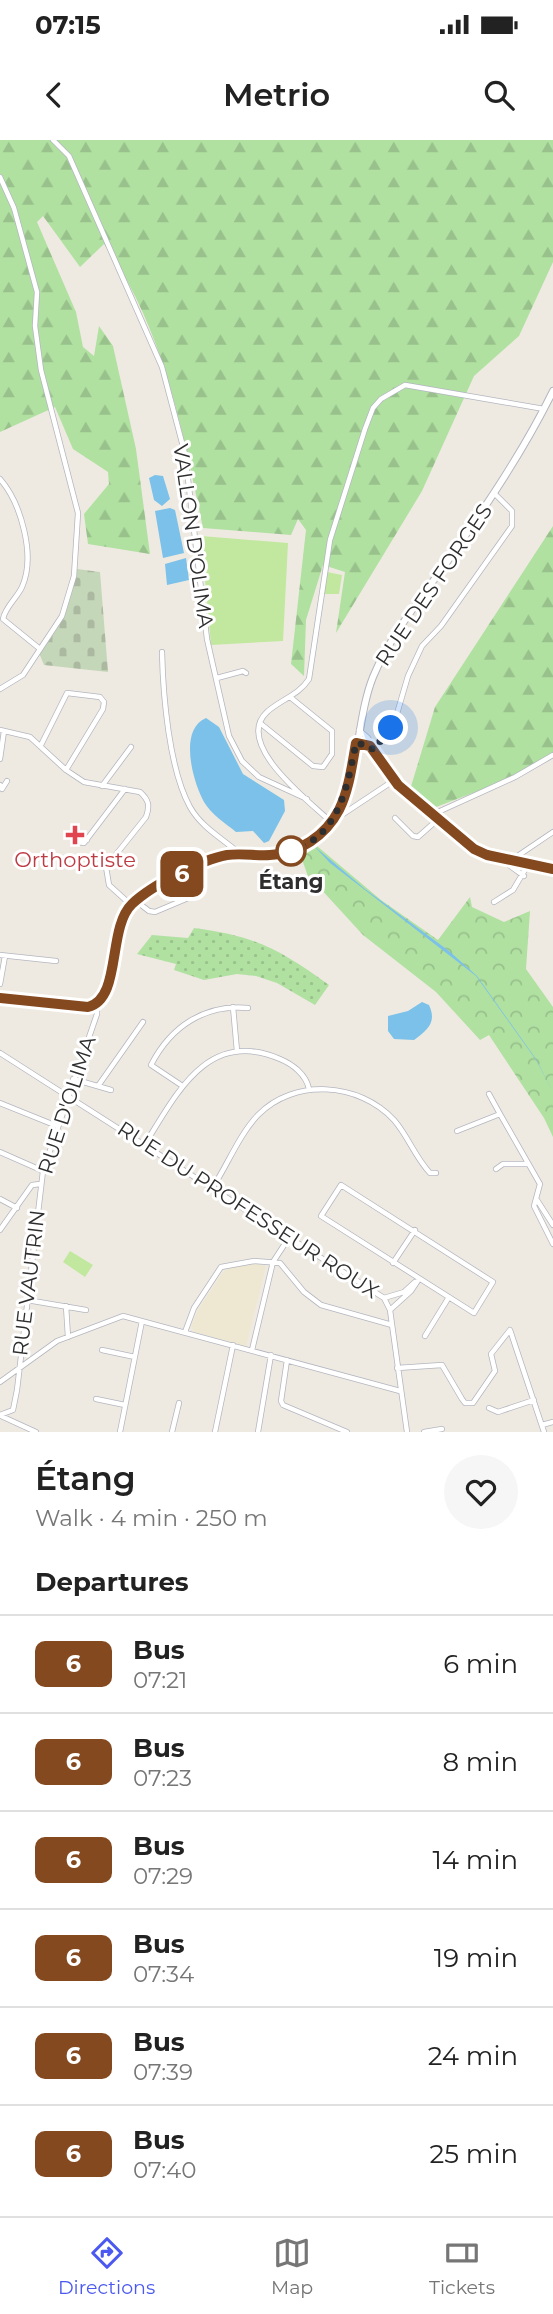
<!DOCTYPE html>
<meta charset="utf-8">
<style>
body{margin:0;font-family:Montserrat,sans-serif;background:#f6f6f6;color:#222;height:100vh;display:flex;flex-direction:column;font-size:26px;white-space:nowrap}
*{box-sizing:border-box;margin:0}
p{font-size:23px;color:#767676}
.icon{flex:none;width:38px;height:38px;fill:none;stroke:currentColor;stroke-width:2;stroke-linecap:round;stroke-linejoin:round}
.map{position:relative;height:1292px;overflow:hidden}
.sheet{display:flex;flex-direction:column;background:#fff;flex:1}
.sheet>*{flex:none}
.badge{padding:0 14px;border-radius:10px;font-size:24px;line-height:46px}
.you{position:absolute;width:35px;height:35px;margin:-18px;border:5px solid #fff;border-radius:50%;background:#1a73e8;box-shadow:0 0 0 10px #1a73e833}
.map>.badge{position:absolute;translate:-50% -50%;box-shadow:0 0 0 4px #fff}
h2{padding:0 35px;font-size:26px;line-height:63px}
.round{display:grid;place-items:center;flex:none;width:74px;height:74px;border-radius:37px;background:#f6f6f6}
.head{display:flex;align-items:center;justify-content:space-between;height:119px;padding:0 35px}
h1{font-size:33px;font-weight:600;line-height:52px}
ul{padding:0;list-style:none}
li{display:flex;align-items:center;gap:21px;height:98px;padding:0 35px;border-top:2px solid #e0e0e0}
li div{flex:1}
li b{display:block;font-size:26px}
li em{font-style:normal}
li .badge{min-width:77px;font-weight:700;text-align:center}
.status{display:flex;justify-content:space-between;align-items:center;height:49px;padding:0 35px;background:#fff;direction:ltr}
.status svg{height:19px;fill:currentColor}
header{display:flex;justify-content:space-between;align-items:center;height:91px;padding:0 35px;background:#fff;font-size:32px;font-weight:600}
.dock{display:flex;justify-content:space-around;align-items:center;height:98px;border-top:2px solid #e0e0e0;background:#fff;font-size:19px;color:#767676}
.dock a{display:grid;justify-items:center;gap:4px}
.dock .active{color:#4b59f1}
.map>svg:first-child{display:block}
</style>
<div class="status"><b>07:15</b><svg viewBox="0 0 49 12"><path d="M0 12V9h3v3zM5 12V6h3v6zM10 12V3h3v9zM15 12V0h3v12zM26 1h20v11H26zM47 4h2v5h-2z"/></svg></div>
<header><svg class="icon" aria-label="back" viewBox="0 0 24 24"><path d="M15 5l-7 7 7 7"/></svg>Metrio<svg class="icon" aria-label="search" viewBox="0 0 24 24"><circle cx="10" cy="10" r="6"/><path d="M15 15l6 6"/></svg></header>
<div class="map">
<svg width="553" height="1292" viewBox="0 0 553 1292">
<defs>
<pattern id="forest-firs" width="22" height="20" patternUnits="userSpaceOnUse" patternTransform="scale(1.75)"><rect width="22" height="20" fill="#b0e1a1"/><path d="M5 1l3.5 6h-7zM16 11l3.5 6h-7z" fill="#98c18b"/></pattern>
<pattern id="cemetery-stones" width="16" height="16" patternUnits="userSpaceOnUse" patternTransform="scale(1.75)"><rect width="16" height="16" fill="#c5d7b9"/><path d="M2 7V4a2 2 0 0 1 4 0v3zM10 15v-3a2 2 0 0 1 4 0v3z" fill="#aab99f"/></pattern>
<pattern id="park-crowns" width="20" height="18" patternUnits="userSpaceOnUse" patternTransform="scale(1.75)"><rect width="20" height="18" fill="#b0e1a1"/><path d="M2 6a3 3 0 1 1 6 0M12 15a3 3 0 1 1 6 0" fill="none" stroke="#98c18b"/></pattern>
<pattern id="garden-dots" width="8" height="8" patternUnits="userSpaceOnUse" patternTransform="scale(1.75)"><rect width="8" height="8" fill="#b0e1a1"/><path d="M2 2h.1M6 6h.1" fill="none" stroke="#98c18b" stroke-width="1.8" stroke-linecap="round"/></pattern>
</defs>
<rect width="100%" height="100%" fill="#eeeae1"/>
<!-- education -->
<path fill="#eee8d2" d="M 257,1124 L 266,1126 L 246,1206 L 194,1192 L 191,1186 L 198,1170 L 223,1132 L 232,1126 Z"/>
<!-- forest -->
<path fill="url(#forest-firs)" d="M 0,0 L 553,0 L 553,122 L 519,196 L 474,236 L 422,351 L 336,493 L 345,432 L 323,425 L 306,480 L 304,536 L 291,524 L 306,390 L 298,379 L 291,395 L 203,388 C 183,291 163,187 104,104 L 80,127 L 43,76 L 37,82 L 76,172 L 83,207 L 94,216 L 99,186 L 113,206 L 136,309 L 150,414 L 88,404 L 84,374 L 109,344 L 108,332 L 73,309 L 55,267 L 0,292 Z
M 553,386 L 553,616 L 507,640 L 436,667 L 409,653 L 435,567 Z"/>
<!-- cemetery -->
<path fill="url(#cemetery-stones)" d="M 77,429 L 100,432 L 108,532 L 44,525 L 39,513 C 63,485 70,465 77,429 Z"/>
<!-- park -->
<path fill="url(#park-crowns)" d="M 317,706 L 381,760 L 438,800 L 470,757 L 472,767 L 504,782 L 530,771 L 526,829 L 553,867 L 553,997 L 544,978 L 489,895 L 480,900 L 436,852 L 363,795 L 319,747 L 309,739 L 300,714 Z"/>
<!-- garden -->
<path fill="url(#garden-dots)" d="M 194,788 C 255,796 279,809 329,845 L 315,865 L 277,843 L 256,836 L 237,834 L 204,840 L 174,830 L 176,824 L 137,814 L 152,795 L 188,798 Z"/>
<!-- pitch -->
<path fill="#c1e89e" d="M 201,396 L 288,403 L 283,501 L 211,505 Z
M 327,432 L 342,435 L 339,454 L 324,454 Z
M 70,1111 L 93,1125 L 85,1137 L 63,1122 Z"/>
<!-- water -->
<path fill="#7bc1e9" d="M 155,335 L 163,336 L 170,359 L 162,366 L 154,360 L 149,338 Z
M 170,368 L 175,370 L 184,413 L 163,418 L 155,371 Z
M 186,418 L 189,440 L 167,445 L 165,424 Z
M 206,578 L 219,587 L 243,634 L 284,660 L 285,671 L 269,701 L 264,703 L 253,691 L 236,692 C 225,683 211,674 204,662 C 193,642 178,590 206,578 Z
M 314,706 L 365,749 L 449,811 L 477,836 L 536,919 L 553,952 L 536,920 L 476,836 L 330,723 Z
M 422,862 L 429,865 C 437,882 428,890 414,900 L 394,899 L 388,891 L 388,876 L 408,871 Z"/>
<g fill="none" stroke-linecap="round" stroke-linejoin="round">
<!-- street casing -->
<g stroke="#b4b6c0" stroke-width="6">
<path id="street" d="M 53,0 L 69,16 L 162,227 L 185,314 L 207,499 L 229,596 L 242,621 L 259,637 L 307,659
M 0,37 L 14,68 L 37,152 L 35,186 L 41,230 L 78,373 L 74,436 L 62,476 L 23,535 L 0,549
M 0,339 C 21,363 36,416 22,447 C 17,458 5,467 3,479 L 40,509
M 162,512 C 163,555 169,629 190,667 C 200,685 218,696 233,708 L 237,714
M 217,538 L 243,531 L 246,533
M 260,583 L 313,626 L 323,627 L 332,614 L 332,591 L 290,557
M 0,590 L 30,597 L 66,630 L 84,642 L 140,652 C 149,660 150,666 146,677 L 106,727 L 109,745 L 131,765
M 359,590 L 368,598 L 393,641 L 463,701 L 487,715 L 553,729
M 41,605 L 67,553 L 100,557 L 104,562 L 103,569 L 66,630
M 373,610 L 396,577 L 408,536 L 422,506 L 441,486 L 512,386 L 512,371 L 495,354
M 0,619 L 4,591
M 393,641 L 331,682 C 309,661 233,604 267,572 C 280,560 299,555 309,539 L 330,400 L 365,289 L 373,268 L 381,259 L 405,245 L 544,269
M 0,645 L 2,649 L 7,641
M 102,646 L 131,607
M 395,678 L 413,696 L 418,697 L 436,681 L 438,672 L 515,637 L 553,615
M 87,700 L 81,698 L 78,702 L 84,703 L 125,649
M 502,720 L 524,736
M 516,721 L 519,715 L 553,692
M 136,761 L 149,771 L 155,772 L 193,756
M 494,762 L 513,750 L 529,723
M 0,815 L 56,821
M 0,844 L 5,816
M 233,867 L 237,911
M 0,913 L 384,1158 L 390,1170 L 407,1292
M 73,939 L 111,950
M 181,945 L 151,925 C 171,886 205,864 248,868
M 98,946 L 143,882
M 0,963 L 57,986
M 500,974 L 540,1044 L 534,1066 L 553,1104
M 457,991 L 500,974 L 489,954
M 145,1004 C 177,953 208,888 280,919 C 292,924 306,934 309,949
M 0,1012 L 43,1031
M 496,1029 L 503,1024 L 528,1024
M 341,1045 L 493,1142 L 474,1173 L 321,1076 Z
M 213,1047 C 228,1024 239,995 258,975 C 294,938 359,942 394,980 C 408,996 415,1017 430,1033 L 436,1033
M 0,1059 L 17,1068
M 537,1060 L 553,1085
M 0,1090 L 32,1045 L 40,1044
M 393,1123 L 415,1090
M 384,1158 L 404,1152 L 415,1142
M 27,1160 L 86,1170
M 66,1166 L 68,1197
M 390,1170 L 411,1151 L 419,1139
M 185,1192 L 194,1168 L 221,1127 L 254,1121 L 280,1123 L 304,1152 L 321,1165 L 392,1185
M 425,1196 L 449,1157
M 102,1210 L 135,1217
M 252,1210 L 273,1122 L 290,1096
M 287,1220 L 281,1261 L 283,1265 L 347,1292
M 397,1228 L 442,1225 L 462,1259 L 465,1263 L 473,1263 L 495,1231 L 491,1214 L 510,1190 L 544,1292
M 0,1242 L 57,1201 L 123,1176 L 400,1251
M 96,1259 L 125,1265
M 489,1268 L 498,1272 L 534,1260
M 0,1275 L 13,1270 L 17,1250 L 43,1031 L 97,874 L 97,864
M 1,1276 L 36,1292
M 542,1285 L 553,1282
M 120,1292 L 142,1181
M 172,1292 L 179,1263
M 215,1292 L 233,1205
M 258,1292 L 271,1215
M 424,1292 L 442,1289"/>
</g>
<!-- secondary casing -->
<g stroke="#b4b6c0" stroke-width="8">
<path id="secondary" d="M 0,858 L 93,866 C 123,849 106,791 131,765 C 149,746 203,720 229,715 C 264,709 288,722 319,695 C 362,658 353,587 373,537 C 390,496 421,458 447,422 C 486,366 523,312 553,251"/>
</g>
<!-- street -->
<use href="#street" stroke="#fff" stroke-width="4.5"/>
<!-- secondary -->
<use href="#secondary" stroke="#fff" stroke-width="6"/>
</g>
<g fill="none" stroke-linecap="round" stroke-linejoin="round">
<!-- line casing -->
<g stroke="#fff" stroke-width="16">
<path id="line" d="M 0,858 L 88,867 C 122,859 107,788 132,764 C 152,745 201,720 227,715 C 242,713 256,716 270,715 C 299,714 326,695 339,670 C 349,650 352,625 356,603 L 370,606 L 398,645 L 474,709 L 487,715 L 553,729"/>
</g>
<!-- line -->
<use href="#line" stroke="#85491f" stroke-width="10"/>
<!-- walk -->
<path stroke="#2e2e2e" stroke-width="7" stroke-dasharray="0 12.6" d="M 291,711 C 340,696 347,646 356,603 L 370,606 L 373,610 L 391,588"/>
</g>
<!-- markers -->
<path fill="#e0444e" stroke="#fff" stroke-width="2.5" d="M71.5 684.5h7v7h7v7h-7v7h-7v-7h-7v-7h7z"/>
<circle fill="#fff" stroke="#85491f" stroke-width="3.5" cx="291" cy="711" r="14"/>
<g text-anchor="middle" stroke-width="6" stroke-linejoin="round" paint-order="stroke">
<!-- street labels -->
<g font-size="21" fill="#2e2e2e" stroke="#fff">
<text transform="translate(193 396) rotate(82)" y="7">VALLON D'OLIMA</text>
<text transform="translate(434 445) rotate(-56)" y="7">RUE DES FORGES</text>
<text transform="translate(67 965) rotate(-72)" y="7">RUE D'OLIMA</text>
<text transform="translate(248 1070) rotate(33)" y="7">RUE DU PROFESSEUR ROUX</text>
<text transform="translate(29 1143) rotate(-83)" y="7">RUE VAUTRIN</text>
</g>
<!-- health labels -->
<g font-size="21" fill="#be3a42" stroke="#fff">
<text x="75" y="727">Orthoptiste</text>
</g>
<!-- stop labels -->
<g font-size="21" font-weight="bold" fill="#2e2e2e" stroke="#fff">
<text x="291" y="749">Étang</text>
</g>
</g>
</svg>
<div class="you" style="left:391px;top:588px"></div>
<b class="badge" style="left:182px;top:734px;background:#85491f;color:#fff">6</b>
</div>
<section class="sheet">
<div class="head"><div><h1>Étang</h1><p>Walk · 4 min · 250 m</p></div><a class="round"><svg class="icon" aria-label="heart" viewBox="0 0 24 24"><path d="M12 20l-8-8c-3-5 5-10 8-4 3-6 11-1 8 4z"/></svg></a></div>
<h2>Departures</h2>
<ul>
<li><span class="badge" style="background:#85491f;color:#fff">6</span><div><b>Bus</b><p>07:21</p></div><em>6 min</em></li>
<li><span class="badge" style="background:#85491f;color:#fff">6</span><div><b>Bus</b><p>07:23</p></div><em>8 min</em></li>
<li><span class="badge" style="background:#85491f;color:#fff">6</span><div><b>Bus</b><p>07:29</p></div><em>14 min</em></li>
<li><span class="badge" style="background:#85491f;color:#fff">6</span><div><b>Bus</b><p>07:34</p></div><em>19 min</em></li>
<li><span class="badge" style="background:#85491f;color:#fff">6</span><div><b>Bus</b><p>07:39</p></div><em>24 min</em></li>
<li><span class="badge" style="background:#85491f;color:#fff">6</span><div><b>Bus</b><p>07:40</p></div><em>25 min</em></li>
</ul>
</section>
<nav class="dock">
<a class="active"><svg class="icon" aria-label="directions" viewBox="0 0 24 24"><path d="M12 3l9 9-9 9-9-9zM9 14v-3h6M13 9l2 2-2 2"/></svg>Directions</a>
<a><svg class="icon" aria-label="map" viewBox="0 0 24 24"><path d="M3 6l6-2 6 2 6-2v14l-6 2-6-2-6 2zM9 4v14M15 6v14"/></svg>Map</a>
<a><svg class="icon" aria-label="tickets" viewBox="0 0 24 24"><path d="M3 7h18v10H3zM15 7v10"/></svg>Tickets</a>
</nav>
